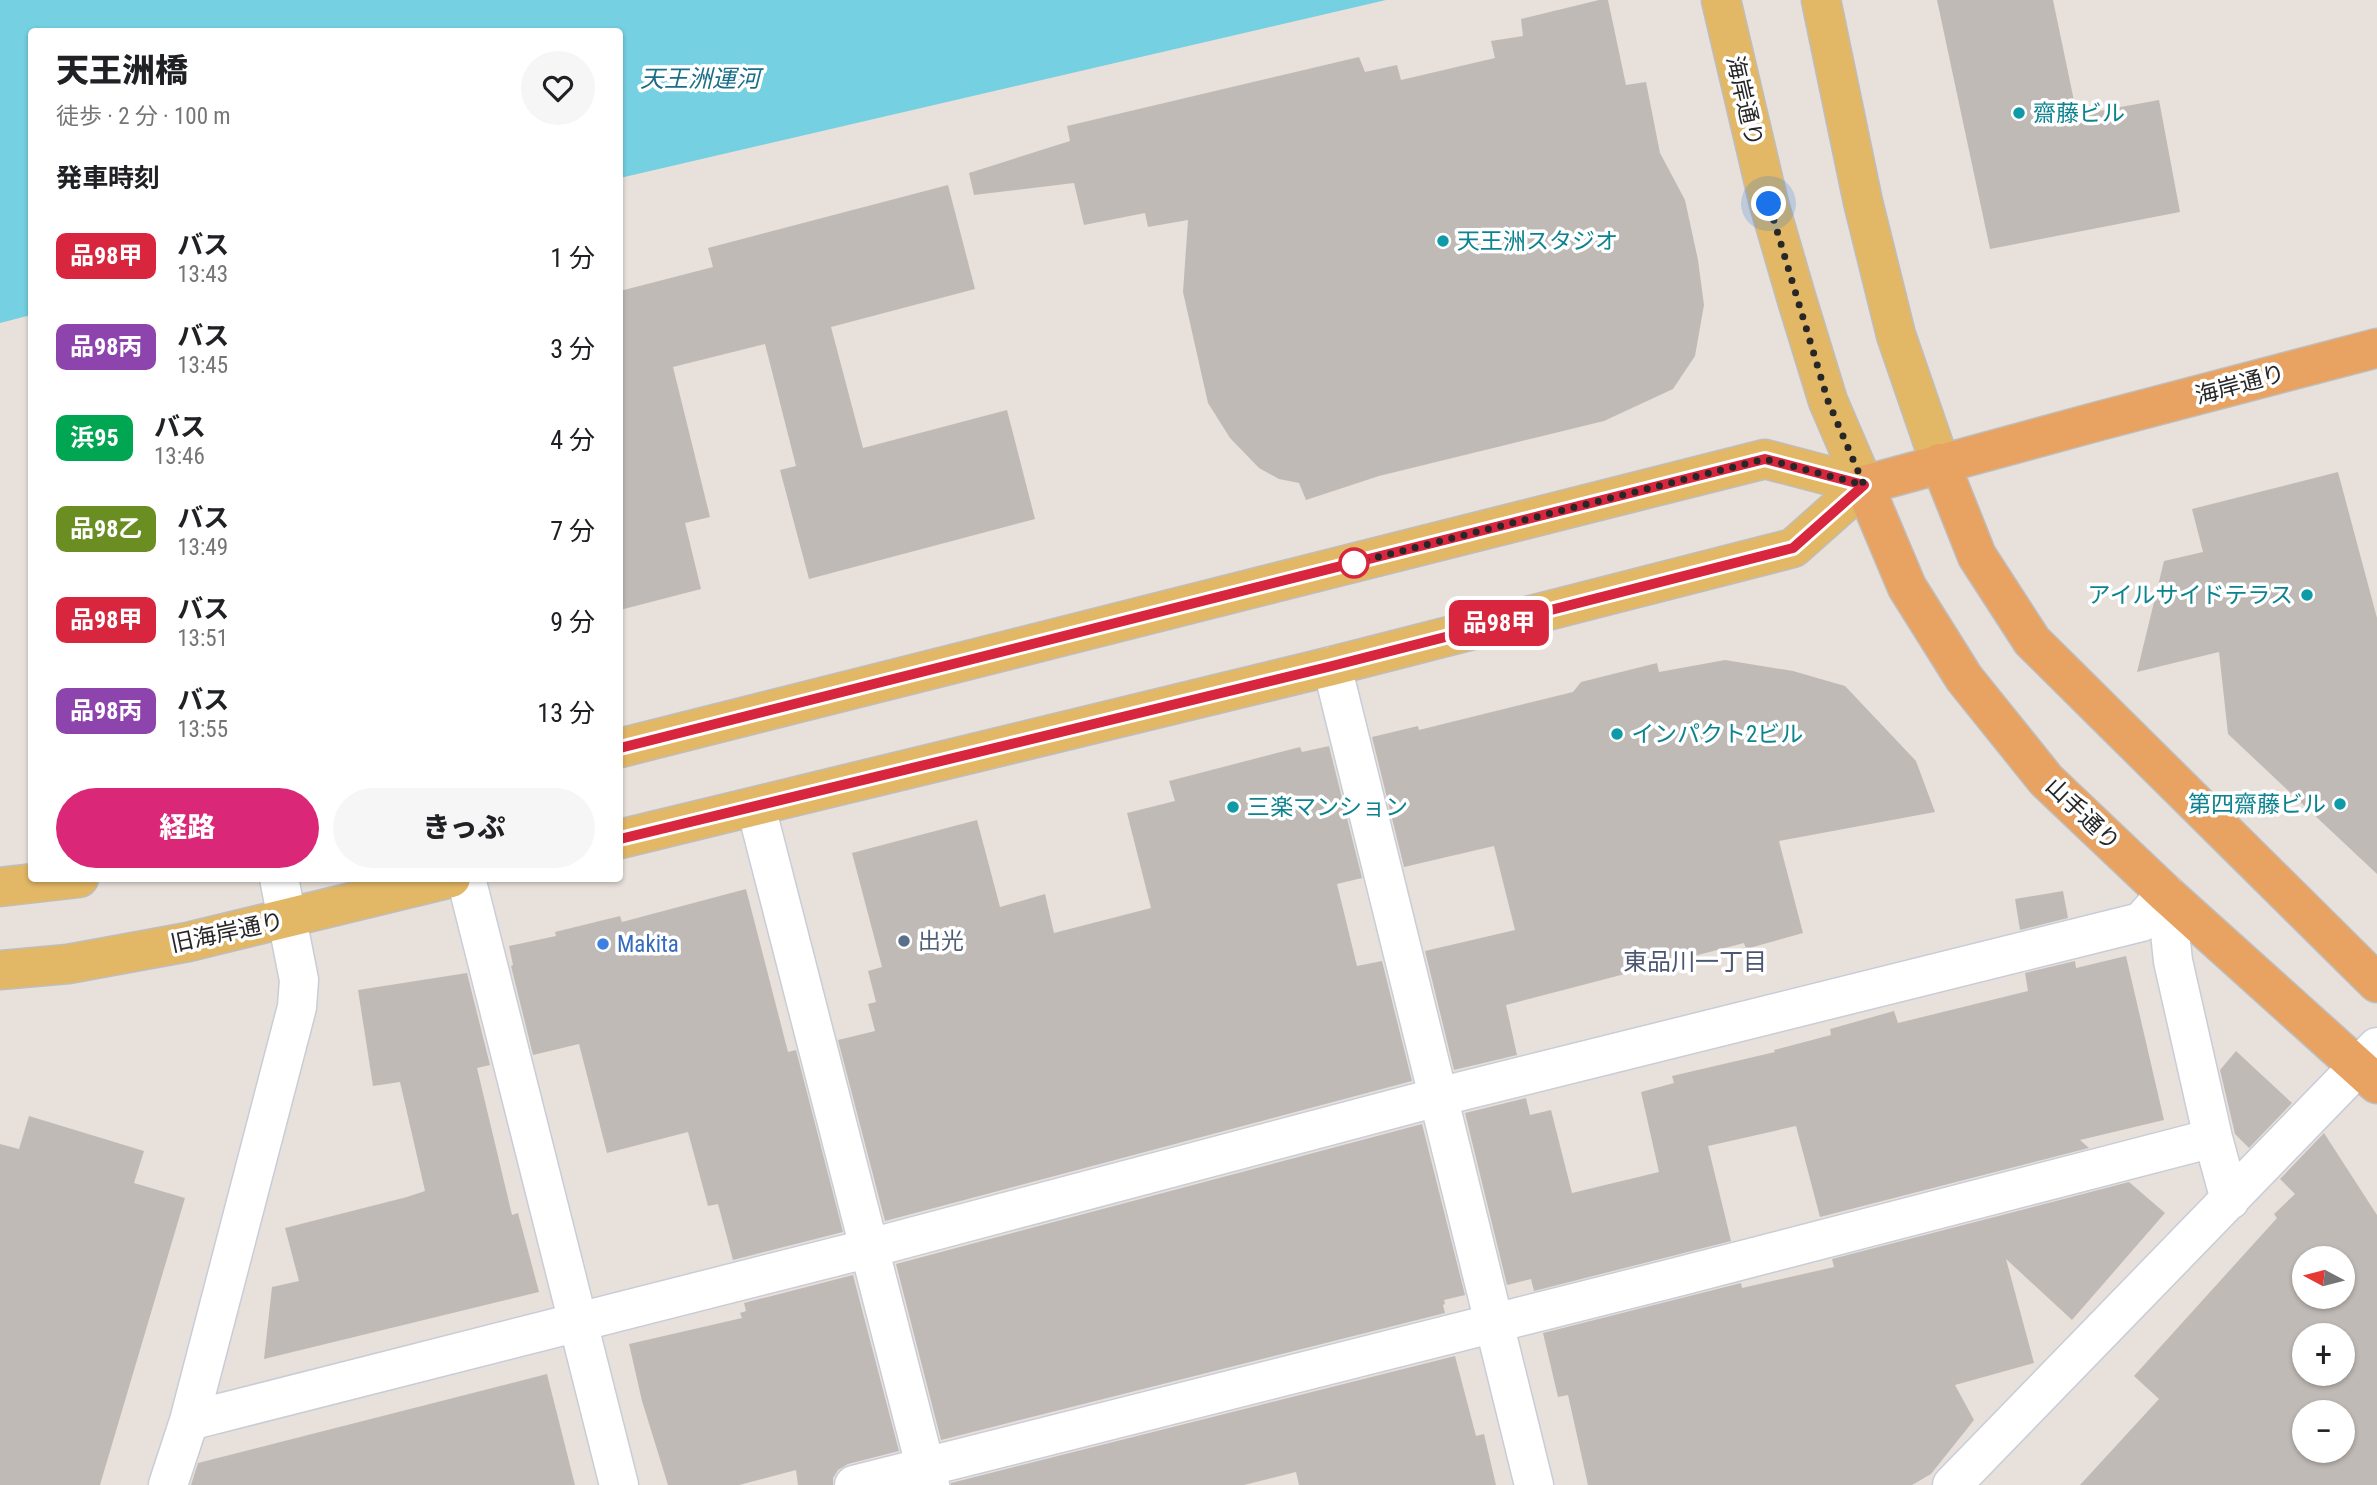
<!DOCTYPE html>
<html lang="ja">
<meta charset="utf-8">
<style>
body{margin:0;font-family:"Roboto Condensed","Noto Sans JP",sans-serif;background:#f6f6f6;color:#202124;height:100vh;display:flex;flex-direction:column;font-size:26px;white-space:nowrap}
*{box-sizing:border-box;margin:0}
p{font-size:23px;color:#757577}
.icon{flex:none;width:38px;height:38px;fill:none;stroke:currentColor;stroke-width:2;stroke-linecap:round;stroke-linejoin:round}
.map{position:relative;flex:1;overflow:hidden}
.side{position:absolute;left:28px;top:28px;width:595px;height:854px;display:flex;flex-direction:column;background:#fff;border-radius:7px;box-shadow:0 2px 5px #0004}
.side>*{flex:none}
.badge{padding:0 14px;border-radius:10px;font-size:24px;line-height:46px}
.needle{width:46px;rotate:277deg}
.tools{position:absolute;left:2292px;top:1246px;display:grid;gap:14px}
.tools a{display:grid;place-items:center;width:63px;height:63px;border-radius:50%;background:#fff;box-shadow:0 2px 5px #0004;font-size:35px}
.you{position:absolute;width:35px;height:35px;margin:-18px;border:5px solid #fff;border-radius:50%;background:#1a73e8;box-shadow:0 0 0 10px #1a73e833}
.map>.badge{position:absolute;translate:-50% -50%;box-shadow:0 0 0 4px #fff}
h2{padding:0 28px;font-size:26px;line-height:63px}
.round{display:grid;place-items:center;flex:none;width:74px;height:74px;border-radius:37px;background:#f6f6f6}
.overview{display:flex;align-items:center;justify-content:space-between;height:119px;padding:0 28px}
h1{font-size:33px;font-weight:800;line-height:52px}
.cta{display:flex;gap:14px;margin-top:auto;padding:14px 28px}
.cta a{flex:1;height:80px;border-radius:42px;background:#db2777;color:#fff;font-size:28px;font-weight:800;line-height:80px;text-align:center}
.cta a+a{background:#f6f6f6;color:#202124}
ul{padding:0;list-style:none}
li{display:flex;align-items:center;gap:21px;height:91px;padding:0 28px}
li div{flex:1}
li b{display:block;font-size:26px}
li em{font-style:normal}
li .badge{min-width:77px;font-weight:700;text-align:center}
.map>svg:first-child{display:block}
</style>
<div class="map">
<svg width="2377" height="1485" viewBox="0 0 2377 1485">
<rect width="100%" height="100%" fill="#e8e0da"/>
<!-- water -->
<path fill="#75d0e1" d="M 0,0 L 1386,0 L 620,178 L 620,32 L 32,32 L 31,315 L 0,323 Z"/>
<!-- building -->
<path fill="#c0bab6" fill-rule="evenodd" d="M 1599,0 L 1608,0 L 1626,85 L 1646,82 L 1660,153 L 1685,200 L 1698,260 L 1704,305 L 1695,356 L 1673,389 L 1604,421 L 1379,476 L 1306,500 L 1299,483 L 1279,479 L 1259,468 L 1230,438 L 1208,403 L 1183,292 L 1188,220 L 1148,227 L 1145,213 L 1084,225 L 1074,183 L 974,195 L 969,173 L 1070,141 L 1067,126 L 1359,57 L 1365,72 L 1397,65 L 1401,80 L 1495,58 L 1491,41 L 1523,36 L 1521,19 Z
M 1937,0 L 2053,0 L 2077,115 L 2159,100 L 2180,212 L 1990,249 Z
M 948,185 L 975,289 L 831,327 L 863,448 L 1007,410 L 1035,519 L 809,579 L 780,470 L 796,466 L 765,344 L 673,367 L 710,517 L 685,523 L 701,589 L 620,610 L 620,291 L 713,267 L 708,248 Z
M 2338,472 L 2377,618 L 2377,874 L 2228,734 L 2219,652 L 2137,672 L 2164,561 L 2203,552 L 2192,509 Z
M 1725,660 L 1793,671 L 1845,686 L 1916,761 L 1935,812 L 1779,841 L 1803,933 L 1746,949 L 1744,943 L 1506,1005 L 1517,1055 L 1454,1070 L 1425,951 L 1515,930 L 1494,846 L 1404,867 L 1372,737 L 1418,726 L 1419,730 L 1573,692 L 1581,682 L 1657,663 L 1659,672 Z
M 1329,746 L 1362,878 L 1337,884 L 1357,966 L 1382,961 L 1412,1081 L 885,1221 L 838,1040 L 875,1031 L 868,1004 L 876,1002 L 868,971 L 882,967 L 852,853 L 977,820 L 1000,907 L 1045,894 L 1054,933 L 1151,908 L 1127,813 L 1175,801 L 1169,781 L 1300,747 L 1302,752 Z
M 746,889 L 788,1052 L 796,1050 L 843,1232 L 733,1260 L 718,1204 L 708,1206 L 688,1132 L 607,1153 L 579,1044 L 533,1055 L 511,966 L 513,965 L 509,946 L 556,936 L 555,932 L 620,916 L 622,922 Z
M 2063,891 L 2068,918 L 2020,930 L 2015,899 Z
M 2126,956 L 2164,1120 L 2080,1140 L 2089,1148 L 1820,1217 L 1796,1126 L 1708,1146 L 1731,1241 L 1534,1291 L 1531,1279 L 1507,1285 L 1465,1113 L 1526,1098 L 1530,1115 L 1551,1110 L 1572,1193 L 1659,1172 L 1641,1092 L 1674,1083 L 1672,1076 L 1775,1052 L 1774,1050 L 1831,1035 L 1830,1029 L 1894,1011 L 1898,1023 L 2028,991 L 2025,973 L 2075,961 L 2076,968 Z
M 467,973 L 490,1065 L 477,1068 L 512,1215 L 518,1213 L 539,1292 L 264,1359 L 272,1287 L 299,1281 L 285,1228 L 407,1197 L 425,1191 L 400,1082 L 373,1086 L 358,990 Z
M 2236,1051 L 2292,1103 L 2249,1148 L 2235,1134 L 2220,1070 Z
M 29,1116 L 144,1151 L 134,1183 L 185,1198 L 100,1485 L 0,1485 L 0,1144 L 19,1149 Z
M 1422,1124 L 1465,1295 L 1444,1300 L 1445,1304 L 1443,1305 L 1445,1313 L 941,1440 L 896,1264 Z
M 2324,1133 L 2377,1215 L 2377,1485 L 2080,1485 L 2159,1399 L 2134,1376 L 2277,1218 L 2274,1214 L 2295,1194 L 2280,1179 ZM 2305,1258 L 2343,1258 L 2343,1297 L 2305,1297 ZM 2305,1335 L 2343,1335 L 2343,1374 L 2305,1374 ZM 2305,1412 L 2343,1412 L 2343,1451 L 2305,1451 Z
M 2129,1182 L 2165,1213 L 2072,1320 L 2006,1259 L 2034,1363 L 1955,1385 L 1974,1420 L 1931,1474 L 1912,1485 L 1588,1485 L 1568,1395 L 1558,1397 L 1543,1333 L 1741,1283 L 1742,1288 L 1834,1267 L 1832,1259 Z
M 853,1275 L 899,1451 L 848,1464 L 838,1470 L 833,1478 L 833,1485 L 798,1485 L 796,1470 L 739,1485 L 668,1485 L 642,1401 L 629,1344 L 742,1318 L 740,1313 L 746,1311 L 744,1303 Z
M 1455,1356 L 1476,1436 L 1484,1434 L 1496,1485 L 1299,1485 L 1296,1472 L 1244,1485 L 951,1485 L 951,1483 Z
M 547,1374 L 575,1485 L 191,1485 L 198,1463 Z"/>
<g fill="none" stroke-linecap="round" stroke-linejoin="round">
<!-- minor casing -->
<g stroke="#c8cdd8" stroke-width="41">
<path id="minor" d="M 1332,666 L 1534,1485
M 756,807 L 930,1485
M 466,878 L 619,1485
M 2166,894 L 2173,961 L 2213,1138 L 2230,1200
M 189,1421 L 870,1248 L 1438,1097 L 2141,922 L 2166,894
M 168,1485 L 189,1421 L 297,1007 L 299,980 L 279,878
M 854,1485 L 1681,1276 L 2213,1138
M 1952,1485 L 2377,1047"/>
</g>
<!-- primary casing -->
<g stroke="#bebebe" stroke-width="41">
<path id="primary" d="M 1721,0 L 1769,204 L 1797,300 L 1828,401 L 1864,485
M 1821,0 L 1863,202 L 1896,335 L 1940,463
M 620,748 L 1765,459 L 1864,485
M 620,839 L 1332,666 L 1793,548 L 1864,485
M 0,887 L 79,878
M 0,970 L 68,964 L 188,942 L 451,878"/>
</g>
<!-- trunk casing -->
<g stroke="#bebebe" stroke-width="41">
<path id="trunk" d="M 2377,348 L 2099,421 L 1864,485 L 1907,587 L 1964,678 L 2046,780 L 2166,894 L 2377,1084
M 1940,463 L 1977,556 L 2032,641 L 2377,983"/>
</g>
<!-- minor -->
<use href="#minor" stroke="#fff" stroke-width="38"/>
<!-- primary -->
<use href="#primary" stroke="#e2b765" stroke-width="38"/>
<!-- trunk -->
<use href="#trunk" stroke="#e8a262" stroke-width="38"/>
</g>
<g fill="none" stroke-linecap="round" stroke-linejoin="round">
<!-- line casing -->
<g stroke="#fff" stroke-width="16">
<path id="line" d="M 620,748 L 1765,459 L 1864,485 L 1793,548 L 1332,666 L 620,839"/>
</g>
<!-- line -->
<use href="#line" stroke="#d7263d" stroke-width="10"/>
<!-- walk -->
<path stroke="#272727" stroke-width="7" stroke-dasharray="0 12.6" d="M 1354,563 L 1765,459 L 1864,485 L 1828,401 L 1769,204"/>
</g>
<!-- markers -->
<g fill="#0f9aa8" stroke="#fff" stroke-width="2.5">
<circle cx="2019" cy="113" r="7"/>
<circle cx="1443" cy="241" r="7"/>
<circle cx="2307" cy="595" r="7"/>
<circle cx="1617" cy="734" r="7"/>
<circle cx="2340" cy="804" r="7"/>
<circle cx="1233" cy="807" r="7"/>
</g>
<circle fill="#fff" stroke="#d7263d" stroke-width="3.5" cx="1354" cy="563" r="14"/>
<circle fill="#5c6f8a" stroke="#fff" stroke-width="2.5" cx="904" cy="941" r="7"/>
<circle fill="#3f7fe0" stroke="#fff" stroke-width="2.5" cx="603" cy="944" r="7"/>
<g text-anchor="middle" stroke-width="7" stroke-linejoin="round" paint-order="stroke">
<!-- street labels -->
<g font-size="23" fill="#272727" stroke="#fff">
<text transform="translate(1745 101) rotate(77)" y="8">海岸通り</text>
<text transform="translate(2240 384) rotate(-15)" y="8">海岸通り</text>
<text transform="translate(2083 814) rotate(44)" y="8">山手通り</text>
<text transform="translate(227 932) rotate(-12)" y="8">旧海岸通り</text>
</g>
<!-- culture labels -->
<g font-size="23" fill="#0d838f" stroke="#fff" text-anchor="start">
<text x="2033" y="121">齋藤ビル</text>
<text x="1457" y="249">天王洲スタジオ</text>
<text x="2293" y="603" text-anchor="end">アイルサイドテラス</text>
<text x="1631" y="742">インパクト2ビル</text>
<text x="2326" y="812" text-anchor="end">第四齋藤ビル</text>
<text x="1247" y="815">三楽マンション</text>
</g>
<!-- service labels -->
<g font-size="23" fill="#4e5e75" stroke="#fff" text-anchor="start">
<text x="918" y="949">出光</text>
</g>
<!-- shop labels -->
<g font-size="23" fill="#366cbe" stroke="#fff" text-anchor="start">
<text x="617" y="952">Makita</text>
</g>
<!-- water labels -->
<g font-size="24" font-style="italic" fill="#1a6e88" stroke="#fff">
<text x="700" y="87">天王洲運河</text>
</g>
<!-- neighbourhood labels -->
<g font-size="24" fill="#4c5772" stroke="#fff">
<text x="1695" y="970">東品川一丁目</text>
</g>
</g>
</svg>
<div class="tools">
<a><svg class="needle" viewBox="-14 -14 28 28"><path d="M0-13l5 13h-10z" fill="#e53935"/><path d="M0 13l5-13h-10z" fill="#757577"/></svg></a>
<a>+</a>
<a>−</a>
</div>
<div class="you" style="left:1769px;top:204px"></div>
<b class="badge" style="left:1499px;top:623px;background:#d7263d;color:#fff">品98甲</b>
<section class="side">
<div class="overview"><div><h1>天王洲橋</h1><p>徒歩 · 2 分 · 100 m</p></div><a class="round"><svg class="icon" aria-label="heart" viewBox="0 0 24 24"><path d="M12 20l-8-8c-3-5 5-10 8-4 3-6 11-1 8 4z"/></svg></a></div>
<h2>発車時刻</h2>
<ul>
<li><span class="badge" style="background:#d7263d;color:#fff">品98甲</span><div><b>バス</b><p>13:43</p></div><em>1 分</em></li>
<li><span class="badge" style="background:#8e44ad;color:#fff">品98丙</span><div><b>バス</b><p>13:45</p></div><em>3 分</em></li>
<li><span class="badge" style="background:#00a651;color:#fff">浜95</span><div><b>バス</b><p>13:46</p></div><em>4 分</em></li>
<li><span class="badge" style="background:#6b8e23;color:#fff">品98乙</span><div><b>バス</b><p>13:49</p></div><em>7 分</em></li>
<li><span class="badge" style="background:#d7263d;color:#fff">品98甲</span><div><b>バス</b><p>13:51</p></div><em>9 分</em></li>
<li><span class="badge" style="background:#8e44ad;color:#fff">品98丙</span><div><b>バス</b><p>13:55</p></div><em>13 分</em></li>
</ul>
<div class="cta"><a>経路</a><a>きっぷ</a></div>
</section>
</div>
